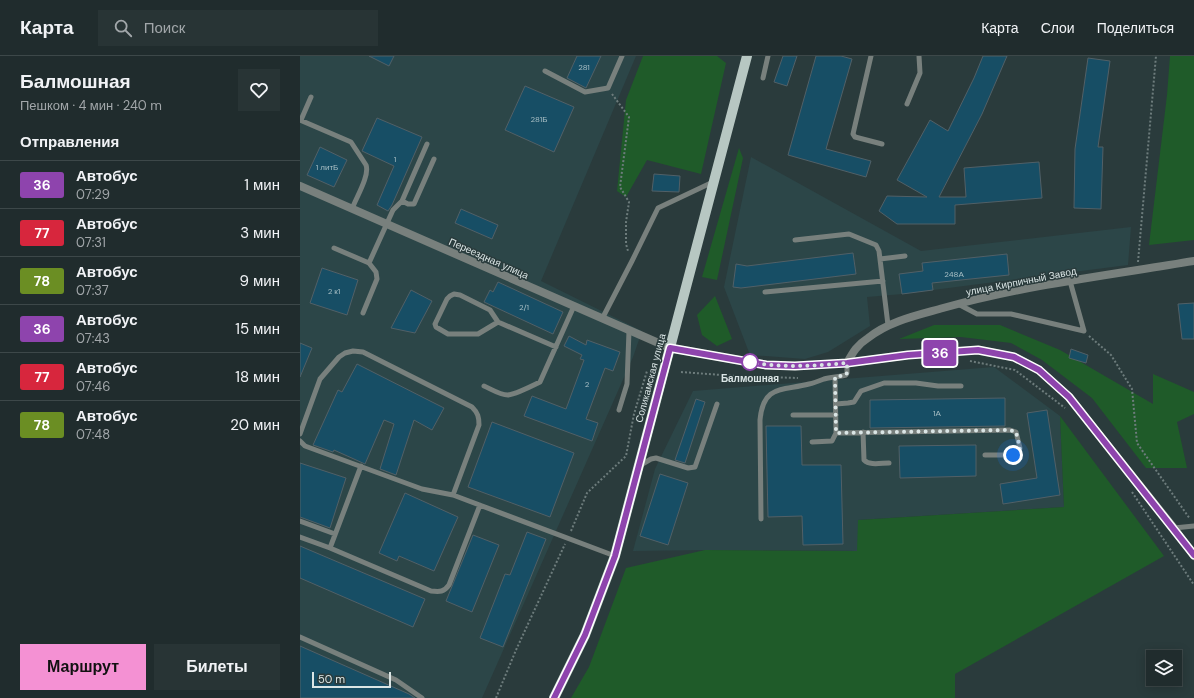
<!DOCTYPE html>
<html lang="ru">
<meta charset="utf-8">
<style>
body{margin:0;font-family:"DM Sans",sans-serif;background:#283435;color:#f1f3f6;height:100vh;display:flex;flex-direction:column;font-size:15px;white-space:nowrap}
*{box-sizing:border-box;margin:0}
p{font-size:13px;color:#a2a7aa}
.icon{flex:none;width:22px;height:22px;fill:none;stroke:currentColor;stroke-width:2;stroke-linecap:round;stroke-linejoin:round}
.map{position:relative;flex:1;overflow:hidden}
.side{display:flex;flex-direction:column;background:#202c2d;width:300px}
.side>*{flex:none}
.badge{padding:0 8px;border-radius:3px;font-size:14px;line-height:26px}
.buttons{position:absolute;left:846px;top:594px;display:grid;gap:8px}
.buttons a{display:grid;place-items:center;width:36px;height:36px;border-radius:0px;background:#202c2d;box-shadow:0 2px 10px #0003,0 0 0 1px #3d4849;font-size:20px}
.scale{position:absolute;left:12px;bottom:10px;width:79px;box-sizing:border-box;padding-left:4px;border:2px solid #dae5e5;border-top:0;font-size:11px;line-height:14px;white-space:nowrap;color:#dae5e5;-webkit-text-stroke:3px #2a3b3c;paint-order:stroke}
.you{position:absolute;width:20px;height:20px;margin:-10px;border:3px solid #fff;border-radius:50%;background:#1a73e8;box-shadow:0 0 0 6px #1a73e833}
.map>.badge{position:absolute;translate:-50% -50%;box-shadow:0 0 0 2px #fff}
h2{padding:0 20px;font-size:15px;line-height:36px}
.round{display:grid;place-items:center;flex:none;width:42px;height:42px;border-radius:0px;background:#283435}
.head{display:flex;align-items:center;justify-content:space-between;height:68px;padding:0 20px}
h1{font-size:19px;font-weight:800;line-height:30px}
.cta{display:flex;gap:8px;margin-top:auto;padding:8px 20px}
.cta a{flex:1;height:46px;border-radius:0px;background:#f491d3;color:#111;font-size:16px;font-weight:800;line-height:46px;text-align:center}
.cta a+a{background:#283435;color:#f1f3f6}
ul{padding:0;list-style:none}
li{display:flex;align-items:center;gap:12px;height:48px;padding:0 20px;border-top:1px solid #3d4849}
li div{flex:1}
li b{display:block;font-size:15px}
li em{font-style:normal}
li .badge{min-width:44px;font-weight:700;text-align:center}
header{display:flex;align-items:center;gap:24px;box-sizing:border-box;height:56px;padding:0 20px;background:#202c2d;border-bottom:1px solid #3d4849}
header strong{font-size:19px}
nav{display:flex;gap:22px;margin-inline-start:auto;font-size:14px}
.search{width:280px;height:36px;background:#283435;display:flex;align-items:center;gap:10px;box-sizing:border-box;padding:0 14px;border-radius:0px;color:#a2a7aa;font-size:15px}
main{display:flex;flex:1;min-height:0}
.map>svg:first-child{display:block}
</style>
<header>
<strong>Карта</strong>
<div class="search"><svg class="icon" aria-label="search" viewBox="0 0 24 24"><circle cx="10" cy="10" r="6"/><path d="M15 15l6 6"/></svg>Поиск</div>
<nav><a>Карта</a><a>Слои</a><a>Поделиться</a></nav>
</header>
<main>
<section class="side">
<div class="head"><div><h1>Балмошная</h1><p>Пешком · 4 мин · 240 m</p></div><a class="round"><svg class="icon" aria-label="heart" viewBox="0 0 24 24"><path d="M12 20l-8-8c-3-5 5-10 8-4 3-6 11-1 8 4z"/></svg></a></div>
<h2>Отправления</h2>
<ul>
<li><span class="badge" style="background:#8e44ad;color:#fff">36</span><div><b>Автобус</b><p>07:29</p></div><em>1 мин</em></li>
<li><span class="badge" style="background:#d7263d;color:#fff">77</span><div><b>Автобус</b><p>07:31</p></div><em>3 мин</em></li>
<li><span class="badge" style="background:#6b8e23;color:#fff">78</span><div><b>Автобус</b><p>07:37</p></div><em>9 мин</em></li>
<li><span class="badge" style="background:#8e44ad;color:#fff">36</span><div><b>Автобус</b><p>07:43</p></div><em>15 мин</em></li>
<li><span class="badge" style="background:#d7263d;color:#fff">77</span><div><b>Автобус</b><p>07:46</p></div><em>18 мин</em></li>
<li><span class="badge" style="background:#6b8e23;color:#fff">78</span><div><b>Автобус</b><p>07:48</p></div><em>20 мин</em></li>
</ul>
<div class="cta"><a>Маршрут</a><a>Билеты</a></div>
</section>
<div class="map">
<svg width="894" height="642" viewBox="0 0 894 642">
<rect width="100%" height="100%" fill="#2a3b3c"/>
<!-- built -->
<path fill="#2c4648" d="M 0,0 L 336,0 L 241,225 L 342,275 L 333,301 L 182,642 L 0,642 Z
M 451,101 L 621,195 L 831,171 L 828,209 L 602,238 L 567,241 L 570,270 L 528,296 L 505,303 L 450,299 L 424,231 Z
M 694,311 L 760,360 L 764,451 L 558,464 L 558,495 L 405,494 L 333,495 L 355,413 L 393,335 Z"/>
<!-- green -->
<path fill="#1f5b29" d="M 343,0 L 417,0 L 426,7 L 401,118 L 347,104 L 326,141 L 317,135 L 326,44 Z
M 870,0 L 894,0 L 894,184 L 849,189 L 867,39 Z
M 439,92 L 443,102 L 417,224 L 402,221 Z
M 415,240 L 432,283 L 417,290 L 402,279 L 397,259 Z
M 634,269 L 700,269 L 760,294 L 853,348 L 853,318 L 894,336 L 894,358 L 877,366 L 887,412 L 846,412 L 792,342 L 742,304 L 711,287 L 661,281 L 599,283 Z
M 760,360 L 864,500 L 655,618 L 655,642 L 271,642 L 289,611 L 326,512 L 405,494 L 557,495 L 558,464 L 764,451 Z"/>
<!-- building -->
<path fill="#174e65" stroke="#516067" d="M 69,0 L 94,0 L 89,10 Z
M 277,0 L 301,0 L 286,32 L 267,22 Z
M 483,0 L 497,0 L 487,30 L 474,26 Z
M 516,0 L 541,0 L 552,3 L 526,93 L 571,105 L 566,121 L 488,99 Z
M 683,0 L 707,0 L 682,58 L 639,141 L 666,141 L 664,112 L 739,106 L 742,142 L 655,149 L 655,168 L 597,168 L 579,155 L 587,140 L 627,141 L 597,124 L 630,64 L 648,75 L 674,22 Z
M 788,2 L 810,5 L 798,91 L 803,91 L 801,153 L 774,152 L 775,93 Z
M 225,30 L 274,51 L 254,96 L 205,74 Z
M 77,62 L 122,81 L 92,149 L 88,155 L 77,149 L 94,110 L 62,95 Z
M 20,91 L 47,104 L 34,131 L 7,119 Z
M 354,118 L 380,120 L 379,136 L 352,135 Z
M 161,153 L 198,169 L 192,183 L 155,167 Z
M 553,197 L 556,218 L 441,232 L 433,231 L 436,208 L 447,210 Z
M 707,198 L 709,219 L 632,227 L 633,234 L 602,238 L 599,218 L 623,215 L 622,207 Z
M 22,212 L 58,224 L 47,259 L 10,247 Z
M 198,226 L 263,256 L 253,278 L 184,246 L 190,234 L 193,236 Z
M 111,234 L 132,245 L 115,277 L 91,272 Z
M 894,247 L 894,283 L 882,283 L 878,248 Z
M 269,280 L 286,289 L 287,284 L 320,296 L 313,315 L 305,312 L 286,363 L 298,367 L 292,385 L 224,360 L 232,340 L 266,353 L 284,304 L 280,303 L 282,299 L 264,290 Z
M 0,287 L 12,292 L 0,321 Z
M 771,293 L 788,299 L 786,307 L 769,302 Z
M 57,308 L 144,352 L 132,374 L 114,364 L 96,419 L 80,413 L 94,368 L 84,364 L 65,408 L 34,394 L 33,396 L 13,389 L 38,334 L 42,336 Z
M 705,342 L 705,370 L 570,372 L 570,344 Z
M 396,343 L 405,346 L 385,407 L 375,404 Z
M 747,354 L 760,439 L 703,448 L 700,428 L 737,422 L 727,357 Z
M 192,366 L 274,397 L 250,461 L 168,431 Z
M 466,370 L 501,370 L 502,409 L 541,409 L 543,488 L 503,489 L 502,460 L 468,461 Z
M 676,389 L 676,420 L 600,422 L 599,390 Z
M 0,407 L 46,422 L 30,472 L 0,461 Z
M 360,418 L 388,427 L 368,489 L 340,480 Z
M 105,437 L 158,461 L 134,515 L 99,500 L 97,505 L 79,497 Z
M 227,476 L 246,483 L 203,591 L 180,582 L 205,518 L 210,519 Z
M 173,479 L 199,489 L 172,556 L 146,545 Z
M 0,490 L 125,543 L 113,571 L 0,522 Z
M 0,590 L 109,638 L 115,642 L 0,642 Z"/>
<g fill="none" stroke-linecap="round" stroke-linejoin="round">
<!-- path -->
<path stroke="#6d7c7c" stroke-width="2" stroke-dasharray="2 2" stroke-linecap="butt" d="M 312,38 L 329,61 L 320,131 L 329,146 L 326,166 L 326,188 L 328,195
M 838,206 L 856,0
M 789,280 L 811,299 L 832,333 L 837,387 L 890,463
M 670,305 L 715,314 L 765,352
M 381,316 L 435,320 L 498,322
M 832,436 L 894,529
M 271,475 L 287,437 L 326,400 L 334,358 L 347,315
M 196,642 L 216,594 L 265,488"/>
<!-- service -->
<path stroke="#78807d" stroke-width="5" d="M 571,0 L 553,78 L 555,81 L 582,88
M 245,15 L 285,36 L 308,32 L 322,0
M 463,22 L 468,0
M 607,48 L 620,17 L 619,0
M 0,64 L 51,86 L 66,109 C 70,119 56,142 52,153
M 1,64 L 11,41
M 102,145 L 127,88
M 495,184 L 549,178 L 576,189 L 579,195 L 588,269
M 34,192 L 69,207 L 93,154 L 102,145 L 108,148 L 114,148 L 134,103
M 580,203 L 605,200
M 465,236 L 583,225
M 658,248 L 677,258 L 711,258 L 784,275 L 770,225
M 63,257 L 77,223 L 76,216 L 69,207
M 302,263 L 332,205 L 358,152 L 413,126
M 198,266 L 178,278 L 148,278 L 136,271 L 135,268 L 147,243 L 150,240 L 154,238 L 160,239 L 190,254 L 198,266 L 256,291
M 535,321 L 536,377 L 710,374 L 716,376 L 720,392 L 719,397 L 713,399 L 685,399
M 184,330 C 191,333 200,339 208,339 C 216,338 232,330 240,326 L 274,250
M 536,348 L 548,347 L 554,346 L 561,335 L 584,327 L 616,327 L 638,330 L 661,330
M 319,354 L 327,328 L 329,275
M 493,359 L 536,359
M 563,376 L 564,404 C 570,410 581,407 589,407
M 0,378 L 20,323 L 39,301 L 45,297 L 53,295 L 63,296 L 172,351 C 178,357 179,361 179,369 L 153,439
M 0,385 L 5,390 L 122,433 L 153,439 L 315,500
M 512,386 L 532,385 L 536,377
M 339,410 L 351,403 L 356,402 L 388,412 L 395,411 L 417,348
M 461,463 L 460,364 C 463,328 483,335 509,328 C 514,327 519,325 524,323 C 531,321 539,321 546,319 L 547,317 L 547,307
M 0,465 L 35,478
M 874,472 L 894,470
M 0,481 L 30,492 L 131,535 C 140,536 144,536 149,529 L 180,449
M 30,492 L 61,410
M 0,581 L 96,624 L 122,642"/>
<!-- minor -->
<path stroke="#78807d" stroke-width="8" d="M 0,130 L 370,292
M 547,307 C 553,296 557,289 568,282 C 589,265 618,259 643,252 C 725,229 810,219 894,205"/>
<!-- tertiary -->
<path stroke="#78807d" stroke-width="8" d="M 370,292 L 466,309 L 495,310 L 547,307 L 608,299 L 678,294 L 714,301 L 739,314 L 769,341 L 874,472 L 894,500"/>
<!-- primary -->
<path stroke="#b7c7c2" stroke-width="10" d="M 254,642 L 285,579 L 315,500 L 447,0"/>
</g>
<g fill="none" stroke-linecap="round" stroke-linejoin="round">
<!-- line casing -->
<g stroke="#fff" stroke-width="9">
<path id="line" d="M 254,642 L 285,579 L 315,500 L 370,292 L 466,309 L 495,310 L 547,307 L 608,299 L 678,294 L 714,301 L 739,314 L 769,341 L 894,499"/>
</g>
<!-- line -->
<use href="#line" stroke="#8e44ad" stroke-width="6"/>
<!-- walk -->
<path stroke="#dae5e5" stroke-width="4" stroke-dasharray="0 7.2" d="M 450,306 C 481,312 515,310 547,307 L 547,317 L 546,319 L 535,321 L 536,377 L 710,374 L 716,376 L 720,392 L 719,397 L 713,399"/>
</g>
<!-- markers -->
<circle fill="#fff" stroke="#8e44ad" stroke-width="2" cx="450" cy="306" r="8"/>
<g text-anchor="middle" stroke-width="3" stroke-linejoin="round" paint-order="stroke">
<!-- number labels -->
<g font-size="8" fill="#a9bfc5">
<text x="284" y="14">281</text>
<text x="239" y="66">281Б</text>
<text x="95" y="106">1</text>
<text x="27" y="114">1 литБ</text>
<text x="654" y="221">248А</text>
<text x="34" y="238">2 к1</text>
<text x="224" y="254">2/1</text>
<text x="287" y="331">2</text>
<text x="637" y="360">1А</text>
</g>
<!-- street labels -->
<g font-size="10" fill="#dae5e5" stroke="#2a3b3c">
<text transform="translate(189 202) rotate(24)" y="4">Переездная улица</text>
<text transform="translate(721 225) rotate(-11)" y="4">улица Кирпичный Завод</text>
<text transform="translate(350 322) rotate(-75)" y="4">Соликамская улица</text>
</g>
<!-- stop labels -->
<g font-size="10" font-weight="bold" fill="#dae5e5" stroke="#2a3b3c">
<text x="450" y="326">Балмошная</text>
</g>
</g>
</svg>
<div class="buttons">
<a><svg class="icon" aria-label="layers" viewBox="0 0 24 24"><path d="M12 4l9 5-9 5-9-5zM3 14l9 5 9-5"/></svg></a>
</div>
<div class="scale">50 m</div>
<div class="you" style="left:713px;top:399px"></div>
<b class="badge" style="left:640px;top:297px;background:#8e44ad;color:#fff">36</b>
</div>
</main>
